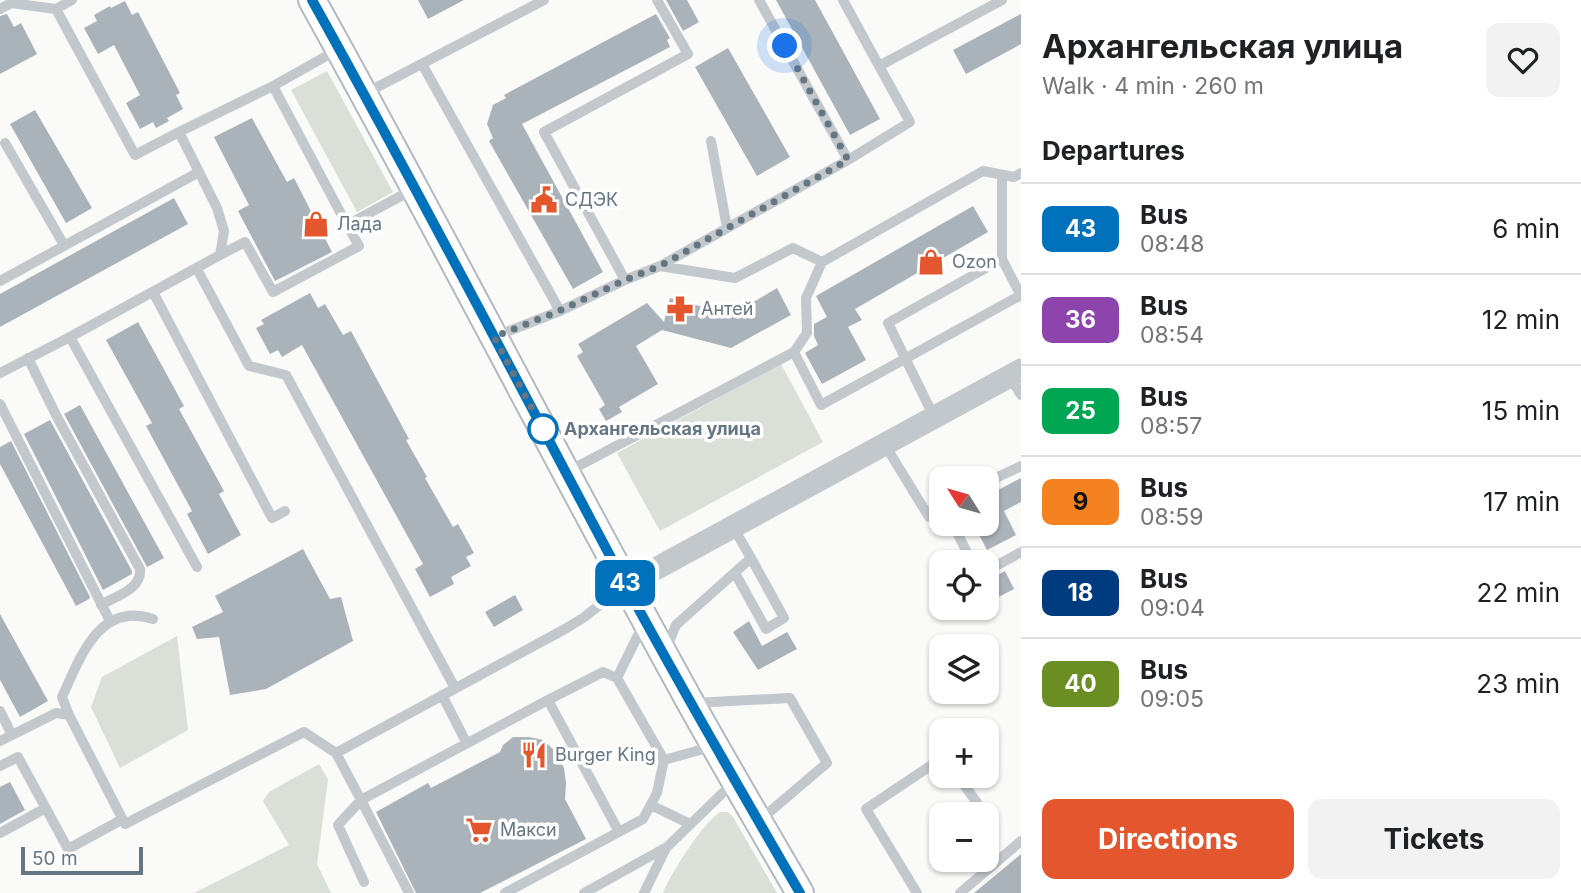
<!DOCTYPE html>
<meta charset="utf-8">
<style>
body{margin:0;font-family:Inter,sans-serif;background:#f2f2f2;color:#202124;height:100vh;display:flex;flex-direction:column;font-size:26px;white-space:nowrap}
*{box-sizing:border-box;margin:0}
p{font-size:23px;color:#757577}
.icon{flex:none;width:38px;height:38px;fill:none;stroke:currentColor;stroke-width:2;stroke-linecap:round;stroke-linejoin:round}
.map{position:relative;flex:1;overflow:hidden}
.panel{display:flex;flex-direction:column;background:#fff;width:560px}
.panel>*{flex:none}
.badge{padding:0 14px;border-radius:10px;font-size:24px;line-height:46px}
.needle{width:46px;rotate:307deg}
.controls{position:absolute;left:929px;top:466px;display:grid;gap:14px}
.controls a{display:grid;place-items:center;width:70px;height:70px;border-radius:14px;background:#fff;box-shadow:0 2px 5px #0004;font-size:35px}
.scale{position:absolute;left:21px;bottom:18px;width:122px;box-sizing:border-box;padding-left:7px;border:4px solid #657683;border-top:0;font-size:19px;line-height:24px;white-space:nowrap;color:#657683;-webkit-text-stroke:5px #fff;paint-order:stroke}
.you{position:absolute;width:35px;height:35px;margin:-18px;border:5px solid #fff;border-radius:50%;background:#1a73e8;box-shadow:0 0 0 10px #1a73e833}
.map>.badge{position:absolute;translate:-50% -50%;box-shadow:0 0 0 4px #fff}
h2{padding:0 21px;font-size:26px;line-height:63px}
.round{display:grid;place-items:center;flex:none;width:74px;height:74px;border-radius:14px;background:#f2f2f2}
.headline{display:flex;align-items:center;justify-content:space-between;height:119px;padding:0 21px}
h1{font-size:33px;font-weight:700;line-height:52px}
.action{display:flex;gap:14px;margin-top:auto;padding:14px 21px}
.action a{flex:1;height:80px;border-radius:14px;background:#e4572e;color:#fff;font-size:28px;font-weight:700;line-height:80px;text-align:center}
.action a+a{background:#f2f2f2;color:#202124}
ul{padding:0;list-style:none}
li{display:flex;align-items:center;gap:21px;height:91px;padding:0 21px;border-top:2px solid #e0e0e0}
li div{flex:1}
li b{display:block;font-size:26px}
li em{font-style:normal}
li .badge{min-width:77px;font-weight:700;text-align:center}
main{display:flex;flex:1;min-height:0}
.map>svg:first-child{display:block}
</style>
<main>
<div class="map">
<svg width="1021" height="893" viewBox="0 0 1021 893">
<rect width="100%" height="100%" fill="#fafaf8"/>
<!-- green -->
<path fill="#dadfd7" d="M 327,71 L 393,192 L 357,212 L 291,90 Z
M 781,364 L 823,442 L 660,531 L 617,453 Z
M 177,636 L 188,730 L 120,768 L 91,707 L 102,677 Z
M 319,764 L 328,779 L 317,864 L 331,893 L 194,893 L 289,845 L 263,801 L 269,792 Z
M 721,812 L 728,812 L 733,817 L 777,893 L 663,893 C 670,875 705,819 721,812 Z"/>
<!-- building -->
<path fill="#aab3b9" d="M 418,0 L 464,0 L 428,19 Z
M 666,0 L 687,0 L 699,22 L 683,31 Z
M 776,0 L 815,0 L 880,119 L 850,135 Z
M 125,1 L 132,15 L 138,12 L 180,93 L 176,95 L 183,109 L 167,118 L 169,121 L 156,128 L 153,122 L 140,129 L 126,103 L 140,95 L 114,45 L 98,54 L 84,28 L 97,21 L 94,15 L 110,6 L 111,8 Z
M 7,14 L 14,27 L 21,23 L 37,54 L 0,74 L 0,16 Z
M 656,14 L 670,38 L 667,40 L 670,47 L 522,124 L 603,272 L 573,289 L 489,141 L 493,138 L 487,124 L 493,105 L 506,98 L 504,95 Z
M 1021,14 L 1021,44 L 966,74 L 953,50 Z
M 728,48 L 790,157 L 757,176 L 695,67 Z
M 35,110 L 92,208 L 66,223 L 10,124 Z
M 252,118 L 287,182 L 294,178 L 332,252 L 275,281 L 238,211 L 249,205 L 214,137 Z
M 174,198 L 188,224 L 0,327 L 0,294 Z
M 973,206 L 988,232 L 855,309 L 862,320 L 848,327 L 866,360 L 822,384 L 805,353 L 818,345 L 814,336 L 814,324 L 827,317 L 816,296 Z
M 777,288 L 791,315 L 731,348 L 662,330 L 636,346 L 658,384 L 619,407 L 622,412 L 606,421 L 599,409 L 605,405 L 577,356 L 583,352 L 578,344 L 647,303 L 664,322 L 670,298 L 732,315 Z
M 310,293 L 318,308 L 325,304 L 343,335 L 351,331 L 409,439 L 406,440 L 427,477 L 425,478 L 453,527 L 458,524 L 474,553 L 466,557 L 471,566 L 451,577 L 454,584 L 430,597 L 415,569 L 423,564 L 302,345 L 282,357 L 278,350 L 270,354 L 256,328 L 264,324 L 261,320 Z
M 138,322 L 184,406 L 179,409 L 224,491 L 219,494 L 241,535 L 208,554 L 187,514 L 192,511 L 146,426 L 152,423 L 106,340 Z
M 80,405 L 164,558 L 149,566 L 147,567 L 64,414 Z
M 50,420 L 132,571 L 132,574 L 103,590 L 24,434 Z
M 11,441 L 90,597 L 89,599 L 76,606 L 0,464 L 0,447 Z
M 1021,478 L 1021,502 L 1004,511 L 1016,535 L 987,550 L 973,523 L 987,523 L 987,496 Z
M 303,549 L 330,599 L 341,597 L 353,641 L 266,689 L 230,695 L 219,637 L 197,639 L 192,627 L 223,612 L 215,596 Z
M 1005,571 L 1014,589 L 987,603 L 987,581 Z
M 515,595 L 523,610 L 494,627 L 485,612 Z
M 0,614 L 48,701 L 20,717 L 0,680 Z
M 749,621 L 762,646 L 787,632 L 797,649 L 758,670 L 733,632 Z
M 513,737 L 529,737 L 543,740 L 556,752 L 564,768 L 566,783 L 565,799 L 586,839 L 480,893 L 416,893 L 376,812 L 428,783 L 431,788 L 500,752 L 503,745 Z
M 10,782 L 25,810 L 0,824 L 0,787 Z
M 1021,854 L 1021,893 L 974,893 Z"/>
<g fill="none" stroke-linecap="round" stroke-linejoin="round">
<!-- secondary casing -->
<g stroke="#b3babf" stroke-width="30">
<path id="secondary" d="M 312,0 C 441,232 561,468 689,700 C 725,765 763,829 800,893"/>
</g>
<!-- service -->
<path stroke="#c3c8cc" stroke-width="10" d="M 759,0 L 848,160 L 910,122 L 879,66 L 1002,0
M 843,0 L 879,66
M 0,9 L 11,3 L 56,9 L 72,0
M 56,9 L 135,155 L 179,132
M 422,64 L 560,311
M 273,86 L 347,225 L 414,189
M 364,94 L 544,0
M 711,141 L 727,228
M 5,143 L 64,245
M 1002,175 L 1002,259 L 1021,296
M 220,255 L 245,242 L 273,292 L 359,246 L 347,225
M 660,266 L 848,160
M 197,269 L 249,366 L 286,375 L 455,688
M 625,280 L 544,132 L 688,54 L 657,0
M 0,281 L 199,172
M 153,292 L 272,518 L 285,511
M 496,336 L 560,311 L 625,280 L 660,266 L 735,278 L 793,248 L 822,262 L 983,171 L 1014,177 L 1021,173
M 70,337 L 197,567
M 794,352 L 807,333 L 806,298 L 822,262
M 28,358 L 57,417 L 140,569 C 142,589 116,596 101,605
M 0,373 L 70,337 L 220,255 L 224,231 L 217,208 L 179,132 L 273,86 L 339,49
M 1010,377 L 1021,395
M 0,404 L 110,621
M 934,417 L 888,323 L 1002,259
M 885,445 L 929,517 L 942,504
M 567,472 L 794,352 L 821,405 L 1021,295
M 987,482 L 1021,466
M 952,523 L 972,562
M 987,571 L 1021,552
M 735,573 L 766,629 L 784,618 L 751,558
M 153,619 C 99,601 80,658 62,697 L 69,715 L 125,824 L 304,732 L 336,753
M 665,651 L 676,625 L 751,558 L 733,527
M 617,678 L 643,625
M 442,695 L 466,742
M 693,703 L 790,698 L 827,763 L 759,821
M 0,711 L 12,735 L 56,713 L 69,715
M 0,741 L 12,735
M 664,760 L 714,746
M 0,766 L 18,757 L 68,849 L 123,819
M 957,775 L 985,814
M 651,805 L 690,824
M 619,832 L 548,700 L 361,800 L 336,753 L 565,629 L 583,618 L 624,586
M 0,833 L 46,808
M 364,882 L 338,825 L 361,800 L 409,893
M 505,893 L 643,819 L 657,793 L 664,760 L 617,678 L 603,672 L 548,700
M 584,893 L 665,848
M 644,893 L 666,848 L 735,781
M 917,893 L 866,809 L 942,758
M 960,893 L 1021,841"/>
<!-- tertiary -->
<path stroke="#c3c8cc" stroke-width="23" d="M 626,585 L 1021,370"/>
<!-- secondary -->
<use href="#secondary" stroke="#fff" stroke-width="26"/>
</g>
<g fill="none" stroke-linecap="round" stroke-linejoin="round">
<!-- line casing -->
<g stroke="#fff" stroke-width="16">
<path id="line" d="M 312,0 C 420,193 521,389 625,584 C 681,688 741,791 800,893"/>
</g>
<!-- line -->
<use href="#line" stroke="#0072bc" stroke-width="10"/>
<!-- walk -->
<path stroke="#657683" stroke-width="7" stroke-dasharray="0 12.6" d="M 543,429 L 494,337 L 559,311 L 625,280 L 660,266 L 848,160 L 785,46"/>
</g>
<!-- icons -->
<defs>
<g id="civic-bare" transform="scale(2.1)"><path d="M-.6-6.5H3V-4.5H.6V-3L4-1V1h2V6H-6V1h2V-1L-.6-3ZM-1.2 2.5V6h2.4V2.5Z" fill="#e4572e" stroke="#fff" stroke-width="2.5" paint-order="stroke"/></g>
<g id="shop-bare" transform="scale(2.1)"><path d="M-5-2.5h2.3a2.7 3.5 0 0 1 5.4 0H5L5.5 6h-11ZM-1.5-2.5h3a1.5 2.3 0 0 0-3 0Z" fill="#e4572e" stroke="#fff" stroke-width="2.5" paint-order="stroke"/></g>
<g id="pharmacy-bare" transform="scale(2.1)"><path d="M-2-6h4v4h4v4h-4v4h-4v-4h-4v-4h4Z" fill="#e4572e" stroke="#fff" stroke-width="2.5" paint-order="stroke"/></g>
<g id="restaurant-bare" transform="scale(2.1)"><path d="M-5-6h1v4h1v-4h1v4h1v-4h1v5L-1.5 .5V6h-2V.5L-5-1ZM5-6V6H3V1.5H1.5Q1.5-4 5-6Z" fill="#e4572e" stroke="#fff" stroke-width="2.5" paint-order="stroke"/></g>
<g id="supermarket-bare" transform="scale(2.1)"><path d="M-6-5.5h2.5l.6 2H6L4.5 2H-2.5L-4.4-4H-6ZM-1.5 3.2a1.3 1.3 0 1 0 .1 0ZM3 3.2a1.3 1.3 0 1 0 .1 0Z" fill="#e4572e" stroke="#fff" stroke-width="2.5" paint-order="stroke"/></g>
</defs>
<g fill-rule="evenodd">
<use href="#civic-bare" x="544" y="200"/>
<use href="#shop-bare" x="316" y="224"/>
<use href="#shop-bare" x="931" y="262"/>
<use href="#pharmacy-bare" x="680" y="309"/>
<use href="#restaurant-bare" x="534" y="755"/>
<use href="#supermarket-bare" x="479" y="830"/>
</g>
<!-- markers -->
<circle fill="#fff" stroke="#0072bc" stroke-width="3.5" cx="543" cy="429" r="14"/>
<g text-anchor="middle" stroke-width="7" stroke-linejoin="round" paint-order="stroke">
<!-- poi labels -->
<g font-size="18" fill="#657683" stroke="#fff" text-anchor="start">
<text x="565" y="206">СДЭК</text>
<text x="337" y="230">Лада</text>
<text x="952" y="268">Ozon</text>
<text x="701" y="315">Антей</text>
<text x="555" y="761">Burger King</text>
<text x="500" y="836">Макси</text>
</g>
<!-- stop labels -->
<g font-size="18" font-weight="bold" fill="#657683" stroke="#fff" text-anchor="start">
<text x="564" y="435">Архангельская улица</text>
</g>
</g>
</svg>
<div class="controls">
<a><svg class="needle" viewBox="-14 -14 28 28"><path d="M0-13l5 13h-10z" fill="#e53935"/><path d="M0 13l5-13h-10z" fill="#757577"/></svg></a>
<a><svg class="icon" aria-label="locate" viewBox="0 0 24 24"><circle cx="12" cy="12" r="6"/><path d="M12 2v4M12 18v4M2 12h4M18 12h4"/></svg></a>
<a><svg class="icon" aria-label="layers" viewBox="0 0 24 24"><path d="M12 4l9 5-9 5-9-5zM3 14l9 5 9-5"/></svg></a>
<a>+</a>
<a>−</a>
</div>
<div class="scale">50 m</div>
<div class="you" style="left:785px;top:46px"></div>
<b class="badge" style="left:625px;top:583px;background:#0072bc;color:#fff">43</b>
</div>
<section class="panel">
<div class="headline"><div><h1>Архангельская улица</h1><p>Walk · 4 min · 260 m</p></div><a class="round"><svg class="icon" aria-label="heart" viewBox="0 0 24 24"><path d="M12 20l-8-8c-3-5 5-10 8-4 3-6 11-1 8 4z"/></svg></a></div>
<h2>Departures</h2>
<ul>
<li><span class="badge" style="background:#0072bc;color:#fff">43</span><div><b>Bus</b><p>08:48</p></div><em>6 min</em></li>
<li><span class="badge" style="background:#8e44ad;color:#fff">36</span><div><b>Bus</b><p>08:54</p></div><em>12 min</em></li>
<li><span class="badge" style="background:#00a651;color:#fff">25</span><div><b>Bus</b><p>08:57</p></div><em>15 min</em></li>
<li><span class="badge" style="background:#f58220;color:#111">9</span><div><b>Bus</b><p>08:59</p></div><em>17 min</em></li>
<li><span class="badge" style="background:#003b80;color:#fff">18</span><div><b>Bus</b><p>09:04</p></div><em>22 min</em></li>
<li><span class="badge" style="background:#6b8e23;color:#fff">40</span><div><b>Bus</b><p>09:05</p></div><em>23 min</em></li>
</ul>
<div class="action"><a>Directions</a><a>Tickets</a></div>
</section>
</main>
